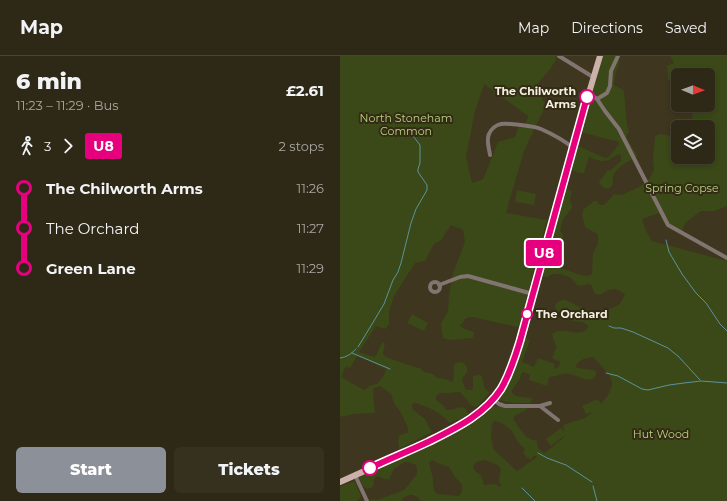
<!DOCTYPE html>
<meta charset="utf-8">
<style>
body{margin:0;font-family:Montserrat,sans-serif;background:#36301f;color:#f1f3f6;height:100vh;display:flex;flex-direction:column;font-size:15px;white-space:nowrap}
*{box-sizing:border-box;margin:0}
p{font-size:13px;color:#a7a6a1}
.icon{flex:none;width:22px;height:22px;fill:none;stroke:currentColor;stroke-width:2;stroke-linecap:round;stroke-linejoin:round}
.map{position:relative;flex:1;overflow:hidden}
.side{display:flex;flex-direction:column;background:#2e2816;width:340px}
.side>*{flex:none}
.badge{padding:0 8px;border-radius:3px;font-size:14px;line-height:26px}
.needle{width:26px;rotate:91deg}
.buttons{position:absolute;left:331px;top:12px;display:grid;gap:8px}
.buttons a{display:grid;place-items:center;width:44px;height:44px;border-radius:6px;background:#2e2816;box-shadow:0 2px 6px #0003,0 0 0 1px #494435;font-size:20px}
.map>.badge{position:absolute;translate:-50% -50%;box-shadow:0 0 0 2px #fff}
.legs{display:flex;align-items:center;gap:6px;height:44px;padding:0 16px;font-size:13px}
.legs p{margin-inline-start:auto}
.headline{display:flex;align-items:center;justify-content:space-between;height:68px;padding:0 16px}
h1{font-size:22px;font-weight:800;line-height:30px}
.action{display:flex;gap:8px;margin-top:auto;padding:8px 16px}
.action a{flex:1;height:46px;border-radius:6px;background:#8c9099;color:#fff;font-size:16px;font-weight:800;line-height:46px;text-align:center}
.action a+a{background:#36301f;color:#f1f3f6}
ul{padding:0 16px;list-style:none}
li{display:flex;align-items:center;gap:14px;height:40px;font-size:15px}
li i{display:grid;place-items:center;width:6px;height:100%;margin:0 5px;background:currentColor}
li i::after{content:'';width:10px;height:10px;margin:-5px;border:3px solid;border-radius:50%;background:#2e2816}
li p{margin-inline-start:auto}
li:first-child i{background:linear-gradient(#0000 50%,currentColor 0)}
li:last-child i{background:linear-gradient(currentColor 50%,#0000 0)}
header{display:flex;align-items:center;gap:24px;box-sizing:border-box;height:56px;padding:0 20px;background:#2e2816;border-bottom:1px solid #494435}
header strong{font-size:19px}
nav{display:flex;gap:22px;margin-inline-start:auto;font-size:14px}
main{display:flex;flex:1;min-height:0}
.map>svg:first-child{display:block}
</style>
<header>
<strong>Map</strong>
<nav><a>Map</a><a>Directions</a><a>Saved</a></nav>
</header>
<main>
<section class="side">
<div class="headline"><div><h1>6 min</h1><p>11:23 – 11:29 · Bus</p></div><b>£2.61</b></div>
<div class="legs"><svg class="icon" aria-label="walk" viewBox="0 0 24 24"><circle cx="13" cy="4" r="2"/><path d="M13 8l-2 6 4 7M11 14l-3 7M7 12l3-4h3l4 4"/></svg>3<svg class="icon" aria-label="forward" viewBox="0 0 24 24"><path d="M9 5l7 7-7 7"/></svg><b class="badge" style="background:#e6007e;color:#fff">U8</b><p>2 stops</p></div>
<ul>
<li><i style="color:#e6007e"></i><b>The Chilworth Arms</b><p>11:26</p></li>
<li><i style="color:#e6007e"></i><span>The Orchard</span><p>11:27</p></li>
<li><i style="color:#e6007e"></i><b>Green Lane</b><p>11:29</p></li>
</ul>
<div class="action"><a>Start</a><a>Tickets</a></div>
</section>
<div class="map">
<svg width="387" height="445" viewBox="0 0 387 445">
<rect width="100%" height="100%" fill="#3e361e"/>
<!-- green -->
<path fill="#3a4917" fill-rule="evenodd" d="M 0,0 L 215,0 L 217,2 L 211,12 L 193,33 L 198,37 L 206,49 L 184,95 L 166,157 L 207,164 L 179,271 L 158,267 L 133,261 L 126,262 L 120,270 L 125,273 L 134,276 L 133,282 L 109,284 L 103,282 L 101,267 L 108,255 L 109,240 L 113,217 L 125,186 L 123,174 L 111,169 L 101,184 L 94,188 L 85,205 L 75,207 L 54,240 L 49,256 L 49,268 L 45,273 L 36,270 L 19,296 L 34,301 C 39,298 38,291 43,286 L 45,287 L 43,298 L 46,301 L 74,311 L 80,312 L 84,316 L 91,317 L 98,322 L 106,323 L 112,326 L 113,325 C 115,319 112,313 115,307 L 121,306 L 124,307 C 129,313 128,316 123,321 L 122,325 L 126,334 L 132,334 L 133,332 L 133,320 L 137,319 L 140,319 L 142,321 L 145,333 L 150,336 L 139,349 L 134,351 L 130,348 L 120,336 C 116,336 113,337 109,337 C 103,337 100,336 96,340 L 96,344 L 104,350 L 106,354 C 114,355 125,345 128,358 L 124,361 L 110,367 C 101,357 88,350 74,347 L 72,349 L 72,353 L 85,363 L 92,376 L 59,393 L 58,385 L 59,379 L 64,378 L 68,376 L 68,372 L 61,357 L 54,347 L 51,338 L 40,330 L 34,332 L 33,334 L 35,357 L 14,358 L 0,361 ZM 144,28 L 188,60 L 185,70 L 178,71 L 175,81 L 158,86 L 143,123 L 132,127 L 126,100 L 130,82 L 134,58 ZM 17,300 L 46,313 C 45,316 44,320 42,322 C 40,325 39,325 37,328 L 31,329 L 24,334 L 1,321 L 6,310 L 10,312 Z
M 262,0 L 279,0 L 279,8 L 275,19 L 274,29 C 277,31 281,32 284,35 L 287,69 L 289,76 L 286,81 L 296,97 L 297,101 C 289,105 278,110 274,118 C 272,122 274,128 271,131 C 266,135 260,130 259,126 L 267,115 L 271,114 L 281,105 L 281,102 L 280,98 C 275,99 273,102 268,104 C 263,107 254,103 249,101 L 244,117 C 240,118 233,115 230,111 L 236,89 L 265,102 L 269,101 L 279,88 L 279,86 L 240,76 L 253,27 L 256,27 Z
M 330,0 L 387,0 L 387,150 L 375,155 L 361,155 L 346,166 L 342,175 L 324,167 L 319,157 L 302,163 L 306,175 L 312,185 L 387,205 L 387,445 L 81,445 C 76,438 70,437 63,442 L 62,445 L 30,445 L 29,443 L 38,444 L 64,434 L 77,418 L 77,413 L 76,409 L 68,406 L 65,406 L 54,413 L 49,423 C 44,424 40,420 36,421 L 34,424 L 33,431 L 27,433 L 23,430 L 19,421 L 127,369 C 132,364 143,354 150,352 C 160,349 175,351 186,351 L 187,353 C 182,357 177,357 173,362 C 174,365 185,380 187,381 C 190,383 194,384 197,385 L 198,392 L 204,397 L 215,389 L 225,380 L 225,379 L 211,390 L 206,383 L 221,372 L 224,376 L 223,369 L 245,362 L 253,356 L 246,358 L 242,350 L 258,343 L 261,348 C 266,342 275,331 271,323 C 270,319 257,305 253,301 C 247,302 239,303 236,310 L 237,312 L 254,314 L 256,316 C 256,331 236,319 229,318 C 223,317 216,321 209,321 L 207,330 L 189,324 L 190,319 L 184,316 L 182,317 L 179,324 L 172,334 L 172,337 L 175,340 L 192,342 L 191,347 C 181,347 170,348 160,344 L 159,342 L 182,282 L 190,284 L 182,306 L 194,311 L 198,302 L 215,308 L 214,313 C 218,312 220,310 220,305 L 215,304 L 212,302 C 213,298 215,295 216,292 C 216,286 212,284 212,278 C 215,276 216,275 218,275 C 228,273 245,282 248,270 C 244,265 239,266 233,265 C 227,263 219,258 215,252 L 216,247 L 222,244 L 226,244 L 240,251 L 254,256 L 259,256 L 272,252 L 280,248 L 285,238 C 267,225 266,242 255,238 L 251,229 L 248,228 L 241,230 L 237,229 L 232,223 L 229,221 L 220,218 L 212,218 L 207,221 L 200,220 L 225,132 L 232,135 L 230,144 L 232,149 L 232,152 L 223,163 L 220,175 L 223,178 L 223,181 C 221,184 216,186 214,189 C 213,192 212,196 212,199 C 210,213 219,211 230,215 C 237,218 243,221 251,219 L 252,217 L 253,197 L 258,188 L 258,179 L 256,177 L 246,172 L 245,170 L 242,160 L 243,154 L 254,145 L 257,145 L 260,149 L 263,149 L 265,148 L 273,139 L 276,138 L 282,139 L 303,129 L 310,122 L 314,114 L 313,104 L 315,80 L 320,78 L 338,81 L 338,101 L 368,101 L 368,71 L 354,71 L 352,56 L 352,49 L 368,49 L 368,19 L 338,19 L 338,24 L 328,24 L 327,10 L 334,7 ZM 154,365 C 160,365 170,372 173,377 C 177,383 178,389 185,392 L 183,398 L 191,404 L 194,399 L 197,401 L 177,415 L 154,394 L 151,382 L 152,368 ZM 92,404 L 102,409 L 109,411 L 111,414 L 114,420 L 122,429 L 122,436 L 119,440 L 98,438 L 95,436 C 93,431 93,428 93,423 C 92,417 90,412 89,406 ZM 143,404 C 174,411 153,418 161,429 L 160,431 L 155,428 L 144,429 L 141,419 L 135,415 L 133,411 L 136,406 Z
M 177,134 L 196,138 L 194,149 L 175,146 Z
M 72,258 L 88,267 L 84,275 L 67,267 Z
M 11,426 L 15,426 L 21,440 L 17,445 L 0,445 L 0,431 Z"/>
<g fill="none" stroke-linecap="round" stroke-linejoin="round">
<!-- stream -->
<path stroke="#5c939d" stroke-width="1" d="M 326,184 L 329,196 L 342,218 L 356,237 L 366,247 L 380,268 L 387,275
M 269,270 L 274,272 L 281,272 L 293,276 L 328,292 L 339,301 L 360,324
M 18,291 L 29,273 L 44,248 L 53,224 L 58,216 L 61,207 L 71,167 L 76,153 L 87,134 L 87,129 L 78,116 L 78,113 L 80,107 L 80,89 L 73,80
M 12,297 L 50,313
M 0,302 C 7,301 11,298 16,293
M 266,317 L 278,320 L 302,333 L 308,334 L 329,329 L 344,327 L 361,325 L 387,327
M 198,397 L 207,402 L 226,409 L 252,426
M 253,430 L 257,445
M 182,432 L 195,445"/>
<!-- minor -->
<path stroke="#817471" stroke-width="4" d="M 219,0 L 253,21
M 248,37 L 257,43 L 265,55 L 279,73 L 328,169 L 387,202
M 257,43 L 267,37 L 270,30 L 271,15 L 278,0
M 150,99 C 149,92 146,84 149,78 C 151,73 156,69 161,68 C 168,67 194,70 201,73 C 210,77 225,85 233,92
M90 231a5 5 0 1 1 10 0a5 5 0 1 1-10 0Z
M 99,229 L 120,221 L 128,220 L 193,238
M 153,343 L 159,348 L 165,350 L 200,350 L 210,347
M 200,350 L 218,364
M 15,419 L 27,445"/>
<!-- primary -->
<path stroke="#ccb1aa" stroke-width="6" d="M 0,426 C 27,414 54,402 80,389 C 107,377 137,364 156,340 C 168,323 174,304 180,285 L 237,77 L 260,0"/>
</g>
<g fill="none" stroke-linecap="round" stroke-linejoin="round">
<!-- line-1 casing -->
<g stroke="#fff" stroke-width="9">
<path id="line-1" d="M 30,412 C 49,403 69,395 88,386 C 116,372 144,359 161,333 C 170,318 175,301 180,285 L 247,41"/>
</g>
<!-- line-1 -->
<use href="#line-1" stroke="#e6007e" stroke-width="6"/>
</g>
<!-- markers -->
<g fill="#fff" stroke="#e6007e" stroke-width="2">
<circle cx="247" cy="41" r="7"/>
<circle cx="187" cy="258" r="5"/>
<circle cx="30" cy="412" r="7"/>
</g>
<g text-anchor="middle" stroke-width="4" stroke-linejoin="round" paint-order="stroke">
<!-- stop labels -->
<g font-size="11" font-weight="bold" fill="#f4efe1" stroke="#332b14" text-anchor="end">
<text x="236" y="39">The Chilworth<tspan x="236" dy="13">Arms</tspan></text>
<text x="196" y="262" text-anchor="start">The Orchard</text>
</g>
<!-- park labels -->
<g font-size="11" fill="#b8d483" stroke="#332b14">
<text x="66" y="66">North Stoneham<tspan x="66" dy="13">Common</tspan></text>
<text x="342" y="136">Spring Copse</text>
<text x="321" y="382">Hut Wood</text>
</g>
</g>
</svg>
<div class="buttons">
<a><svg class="needle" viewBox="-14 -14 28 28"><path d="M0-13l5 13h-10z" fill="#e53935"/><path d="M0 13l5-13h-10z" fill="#a7a6a1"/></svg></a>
<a><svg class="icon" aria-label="layers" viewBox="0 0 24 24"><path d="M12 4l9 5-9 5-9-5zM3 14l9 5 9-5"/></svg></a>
</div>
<b class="badge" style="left:204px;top:197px;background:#e6007e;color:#fff">U8</b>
</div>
</main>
